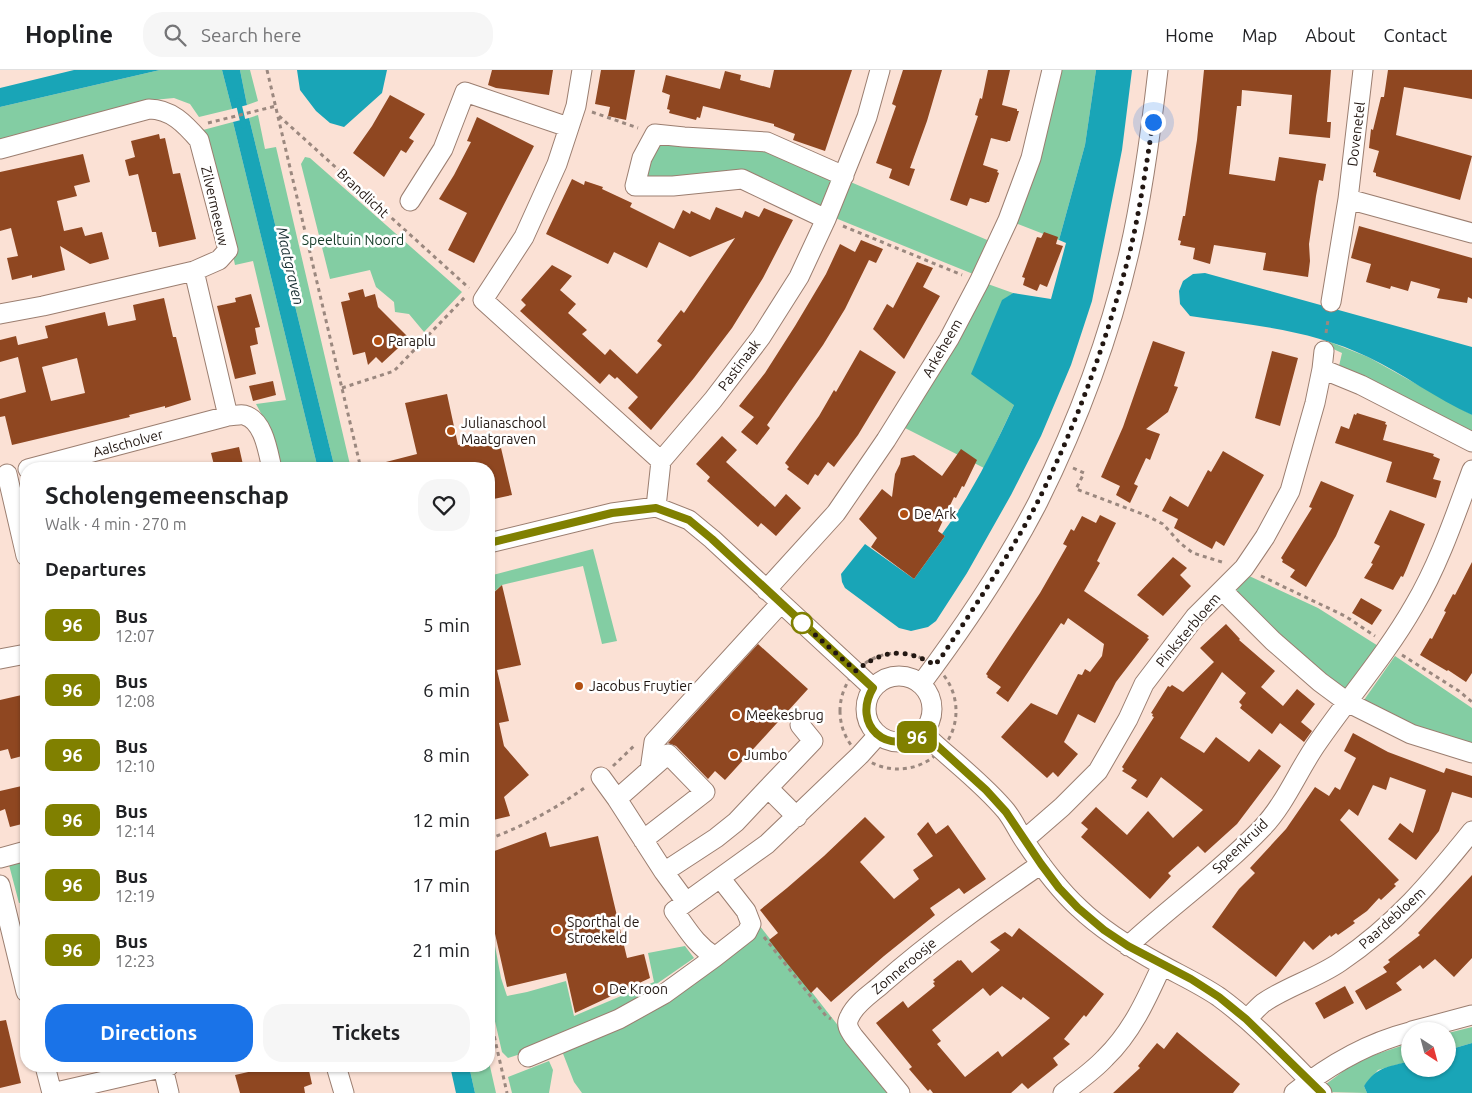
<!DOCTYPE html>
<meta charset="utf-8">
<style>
body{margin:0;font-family:Ubuntu,sans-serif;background:#f6f6f6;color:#202124;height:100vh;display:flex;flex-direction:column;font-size:19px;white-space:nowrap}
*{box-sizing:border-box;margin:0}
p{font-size:16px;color:#757577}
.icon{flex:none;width:28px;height:28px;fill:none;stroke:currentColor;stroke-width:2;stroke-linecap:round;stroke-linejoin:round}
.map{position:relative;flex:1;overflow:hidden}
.panel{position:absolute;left:20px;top:392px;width:475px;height:610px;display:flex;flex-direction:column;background:#fff;border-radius:20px;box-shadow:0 1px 4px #0004}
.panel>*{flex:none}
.badge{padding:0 10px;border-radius:8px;font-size:18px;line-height:32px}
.needle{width:32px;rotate:144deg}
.fabs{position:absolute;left:1401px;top:952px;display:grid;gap:10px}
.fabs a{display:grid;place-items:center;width:55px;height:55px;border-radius:50%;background:#fff;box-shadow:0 1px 4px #0004;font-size:25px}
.you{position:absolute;width:25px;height:25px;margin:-12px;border:4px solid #fff;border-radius:50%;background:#1a73e8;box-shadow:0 0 0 8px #1a73e833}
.map>.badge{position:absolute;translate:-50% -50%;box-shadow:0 0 0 2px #fff}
h2{padding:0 25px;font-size:19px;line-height:45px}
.round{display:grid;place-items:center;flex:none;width:52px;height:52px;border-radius:20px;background:#f6f6f6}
.headline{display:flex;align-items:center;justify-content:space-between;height:85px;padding:0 25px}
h1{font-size:24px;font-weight:700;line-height:38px}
.button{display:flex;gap:10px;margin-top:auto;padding:10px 25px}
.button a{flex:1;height:58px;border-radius:20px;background:#1a73e8;color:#fff;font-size:20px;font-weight:700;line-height:58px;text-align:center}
.button a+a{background:#f6f6f6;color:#202124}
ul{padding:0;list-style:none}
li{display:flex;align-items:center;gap:15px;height:65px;padding:0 25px}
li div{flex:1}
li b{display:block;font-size:19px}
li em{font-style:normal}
li .badge{min-width:55px;font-weight:700;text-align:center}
header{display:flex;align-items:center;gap:30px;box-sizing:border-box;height:70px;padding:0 25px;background:#fff;border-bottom:1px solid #e0e0e0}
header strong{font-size:24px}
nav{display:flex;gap:28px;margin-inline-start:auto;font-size:18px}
.search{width:350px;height:45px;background:#f6f6f6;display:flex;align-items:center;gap:12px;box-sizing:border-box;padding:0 18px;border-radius:20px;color:#757577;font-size:19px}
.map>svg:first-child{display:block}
</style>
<header>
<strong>Hopline</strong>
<div class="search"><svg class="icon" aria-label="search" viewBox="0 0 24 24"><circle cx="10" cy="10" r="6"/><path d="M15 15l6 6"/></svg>Search here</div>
<nav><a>Home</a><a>Map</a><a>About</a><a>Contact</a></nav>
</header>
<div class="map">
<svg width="1472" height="1023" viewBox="0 0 1472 1023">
<rect width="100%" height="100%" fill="#fbe1d5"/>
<!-- green -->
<path fill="#83cda3" d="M 160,0 L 222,0 L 232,39 L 199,47 L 190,34 L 174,28 L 153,30 L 0,70 L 0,37 Z
M 240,0 L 250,0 L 258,31 L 247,35 Z
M 1060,0 L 1096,0 L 1085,75 L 1059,170 L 1013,152 Z
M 258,45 L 265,79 L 276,77 L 351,399 L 335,399 L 249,48 Z
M 233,52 L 318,399 L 278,399 L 269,358 L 256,334 L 286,330 L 253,191 L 235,195 L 210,74 L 203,60 Z
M 659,70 L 768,77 L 992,172 L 978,206 L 823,143 L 740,104 L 642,110 Z
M 305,87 L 310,88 L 462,222 L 424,262 L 409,244 L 395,242 L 394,232 L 376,217 L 370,200 L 330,209 L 301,94 Z
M 985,213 L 1013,223 L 1002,231 L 1014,335 L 984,398 L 905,358 Z
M 1330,272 L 1368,287 L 1472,345 L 1472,365 L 1377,313 L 1339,296 L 1342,283 L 1329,277 Z
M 593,479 L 617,571 L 602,574 L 583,496 L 502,515 L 489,526 L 489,506 Z
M 1247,505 L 1318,538 L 1383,579 L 1352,624 L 1321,604 L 1235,523 Z
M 1395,586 L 1472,638 L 1472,678 L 1416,657 L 1364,630 Z
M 26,790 L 26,832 L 19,833 L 9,795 Z
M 489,844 L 501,908 L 507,926 L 527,922 L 566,911 L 574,946 L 654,912 L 648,883 L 685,876 L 694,888 L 609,947 L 533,980 L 508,988 L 502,982 L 489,925 Z
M 756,851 L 891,1023 L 582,1023 L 574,1012 L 562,981 L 590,969 Z
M 1472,957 L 1472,973 L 1448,980 L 1448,963 Z
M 1410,973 L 1410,991 L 1378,1000 L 1364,1016 L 1367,1023 L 1328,1022 L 1326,1014 L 1345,1000 L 1365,988 Z
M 549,991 L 553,1000 L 549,1023 L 512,1023 L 508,1007 Z
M 489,992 L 496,1023 L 475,1023 L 469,996 L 489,996 Z"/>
<!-- water -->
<path fill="#19a5b7" d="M 74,0 L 160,0 L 0,37 L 0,18 Z
M 222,0 L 240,0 L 247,35 L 232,39 Z
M 297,0 L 387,0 L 382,23 L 344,57 L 330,53 L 316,41 L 300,20 Z
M 1096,0 L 1132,0 L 1122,80 L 1092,231 L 1071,295 L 1041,366 L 1011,425 L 967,503 L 936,551 L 928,557 L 911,561 L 899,558 L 845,518 L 842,512 L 841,504 L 865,474 L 914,509 L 945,466 L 942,464 C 972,424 993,380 1014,335 L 971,304 L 1002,230 L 1013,223 L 1051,229 L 1066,173 L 1059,170 L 1085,75 Z
M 249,48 L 335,399 L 318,399 L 233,52 Z
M 1205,203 L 1472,277 L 1472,345 C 1436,329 1404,304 1368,287 C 1312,260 1251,255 1190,246 L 1180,234 L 1179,221 L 1183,211 L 1193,204 Z
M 1472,973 L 1472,1023 L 1367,1023 L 1364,1016 C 1377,996 1389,997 1410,991 L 1410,999 L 1448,999 L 1448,980 Z
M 450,996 L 469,996 L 475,1023 L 456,1023 Z"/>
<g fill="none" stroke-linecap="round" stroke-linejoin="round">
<!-- stream -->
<path stroke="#19a5b7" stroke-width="5.5" d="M 238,31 L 244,56"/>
</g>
<!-- building -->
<path fill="#8f4721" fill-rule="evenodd" d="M 492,0 L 553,0 L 549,25 L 496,18 L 488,15 Z
M 601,0 L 635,0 L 626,50 L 608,46 L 610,37 L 595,34 Z
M 774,0 L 852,0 L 825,81 L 793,70 L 795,64 L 774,56 L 774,54 L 703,36 L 700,48 L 697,47 L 696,50 L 669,43 L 670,40 L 667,39 L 670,25 L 662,22 L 666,5 L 720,19 L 725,1 L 741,5 L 740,10 L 770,18 Z
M 903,0 L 942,0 L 927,51 L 910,98 L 915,99 L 909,116 L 889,108 L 892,99 L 876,93 L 896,36 L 892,34 Z
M 988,0 L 1010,0 L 1002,35 L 1017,39 L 1017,41 L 1019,41 L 1010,71 L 1008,71 L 1007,72 L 991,68 L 983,95 L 998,100 L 997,102 L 999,103 L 989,132 L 987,132 L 986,133 L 970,128 L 967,136 L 950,130 L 978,46 L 975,45 L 980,28 L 982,29 Z
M 1204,0 L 1331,0 L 1327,52 L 1331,52 L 1330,68 L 1289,64 L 1292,25 L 1242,20 L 1241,36 L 1237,36 L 1229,104 L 1275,111 L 1279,87 L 1326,94 L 1323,111 L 1319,110 L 1316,126 L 1309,174 L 1310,191 L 1308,207 L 1263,200 L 1266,183 L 1214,175 L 1210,194 L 1193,189 L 1195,178 L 1180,175 L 1181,171 L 1178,170 L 1183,146 L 1185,146 L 1197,70 Z
M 1388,0 L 1472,0 L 1472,29 L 1404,17 L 1396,65 L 1472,86 L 1460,130 L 1376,106 L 1376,103 L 1373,102 L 1379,81 L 1369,78 L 1371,59 L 1373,60 L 1381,27 L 1384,27 Z
M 390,25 L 425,44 L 409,68 L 414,71 L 406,83 L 401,80 L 384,107 L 353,83 L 372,56 Z
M 477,47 L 534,76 L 474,193 L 448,180 L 467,143 L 439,129 L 454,105 L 471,72 L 467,71 Z
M 159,64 L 160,69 L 165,68 L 173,104 L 180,103 L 196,169 L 159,177 L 156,162 L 152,162 L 138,104 L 129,106 L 125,90 L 135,87 L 131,71 Z
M 83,84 L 90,112 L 74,116 L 77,126 L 57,131 L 64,161 L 82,157 L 85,166 L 102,162 L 109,189 L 90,194 L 60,176 L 65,200 L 32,208 L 32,205 L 12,210 L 7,188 L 18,186 L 11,158 L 0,161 L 0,102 Z
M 572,109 L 584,115 L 585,111 L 603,117 L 602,119 L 632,133 L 630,137 L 674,159 L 683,140 L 690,144 L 691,141 L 710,150 L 716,137 L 742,148 L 745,141 L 759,147 L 764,138 L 793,150 L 763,208 L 732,258 L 694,308 L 651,360 L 628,338 L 638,327 L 617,307 L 615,309 L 609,304 L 600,314 L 520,241 L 526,235 L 521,230 L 552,195 L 572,206 L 560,220 L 576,234 L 568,243 L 587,260 L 582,264 L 605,285 L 610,279 L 637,304 L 662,275 L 657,271 L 681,240 L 684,243 L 735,168 L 690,187 L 659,172 L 647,198 L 614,182 L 608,194 L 546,164 Z
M 1359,156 L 1472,188 L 1472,229 L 1468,227 L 1467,233 L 1437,228 L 1440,219 L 1411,211 L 1408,221 L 1391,216 L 1390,219 L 1366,212 L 1371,194 L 1351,188 Z
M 1044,162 L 1058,167 L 1056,174 L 1063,176 L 1047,217 L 1040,214 L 1037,221 L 1023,215 L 1025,208 L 1022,207 L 1037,167 L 1041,168 Z
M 861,170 L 883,179 L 876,193 L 869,190 L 845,239 L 823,275 L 767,355 L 770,358 L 757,375 L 741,362 L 754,347 L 739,336 L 765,303 L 795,256 L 826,204 L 840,174 L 855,182 Z
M 917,192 L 933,198 L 923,217 L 940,226 L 904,289 L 873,259 L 887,234 L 893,238 Z
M 363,219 L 365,227 L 375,224 L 378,237 L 409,268 L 382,293 L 376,287 L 368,295 L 365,282 L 353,285 L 341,232 L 350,230 L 348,223 Z
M 251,224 L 260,257 L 255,258 L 258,274 L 250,276 L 256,304 L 235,309 L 217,236 L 236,232 L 235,228 Z
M 164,228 L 173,267 L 176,267 L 191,330 L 165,338 L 165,336 L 129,345 L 130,347 L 12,375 L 5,346 L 0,347 L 0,329 L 26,322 L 18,287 L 0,292 L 0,270 L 16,266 L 18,275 L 48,268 L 45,256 L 105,242 L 108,256 L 136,250 L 133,235 ZM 77,288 L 85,323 L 51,331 L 42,297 Z
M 1153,271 L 1185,282 L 1174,316 L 1178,317 L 1168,342 L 1146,359 L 1160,364 L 1150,390 L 1146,388 L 1134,414 L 1138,416 L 1130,433 L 1116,425 L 1120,416 L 1101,407 L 1123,357 Z
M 860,280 L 896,302 L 858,365 L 834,397 L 828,392 L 818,406 L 815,404 L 808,415 L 787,399 L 789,397 L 785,393 L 819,346 L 834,320 L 836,322 Z
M 1272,281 L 1298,288 L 1280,356 L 1255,348 Z
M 273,311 L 276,325 L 253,331 L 249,316 Z
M 447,324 L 458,375 L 498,365 L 512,425 L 489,430 L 489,399 L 383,399 L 382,393 L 417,384 L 405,333 Z
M 1357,343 L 1386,352 L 1385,354 L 1387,355 L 1383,370 L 1434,384 L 1433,386 L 1440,389 L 1433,409 L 1441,411 L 1436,428 L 1386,412 L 1392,392 L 1335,373 L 1341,356 L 1349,359 L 1354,344 L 1356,345 Z
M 722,366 L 737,380 L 726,392 L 750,414 L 775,437 L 786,424 L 801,438 L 776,466 L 761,453 L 758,457 L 707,411 L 710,407 L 696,394 Z
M 239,377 L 244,399 L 215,399 L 211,383 Z
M 961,379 L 977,390 L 964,417 L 962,416 L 956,428 L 954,427 L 938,461 L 945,466 L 914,509 L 871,477 L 877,468 L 859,449 L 882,419 L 892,427 L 895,404 L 900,394 L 901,388 L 914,385 L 942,406 Z
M 1223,381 L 1264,405 L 1224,476 L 1216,471 L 1212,479 L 1174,458 L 1178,449 L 1162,441 L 1170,426 L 1188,437 L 1208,400 L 1211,402 Z
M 1321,411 L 1354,425 L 1336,466 L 1306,517 L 1290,507 L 1295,500 L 1282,492 L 1283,490 L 1281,488 L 1312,438 L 1309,437 Z
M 1390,440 L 1425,454 L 1407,498 L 1403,507 L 1401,506 L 1393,520 L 1364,508 L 1373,494 L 1371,493 L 1380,476 L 1374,473 Z
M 1100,445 L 1116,453 L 1097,491 L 1100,493 L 1084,521 L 1149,566 L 1147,568 L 1149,569 L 1116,612 L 1095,653 L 1078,644 L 1064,672 L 1078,684 L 1058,707 L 1053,702 L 1047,708 L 1001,667 L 1031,633 L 1057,645 L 1078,604 L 1082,605 L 1085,599 L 1090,602 L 1102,586 L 1104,574 L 1068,548 L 1064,555 L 1061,553 L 1008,632 L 996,623 L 1001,617 L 987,607 L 988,606 L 986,604 L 1040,523 L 1067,476 L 1063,474 L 1071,459 L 1074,461 L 1082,446 L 1096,453 Z
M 1173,487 L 1187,498 L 1180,505 L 1191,516 L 1163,546 L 1137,525 Z
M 1472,492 L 1472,603 L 1466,612 L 1448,600 L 1447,601 L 1420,585 L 1430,568 L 1432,569 L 1446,542 L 1444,541 L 1453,524 L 1455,525 Z
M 502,515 L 521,595 L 497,600 L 509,651 L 499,653 L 504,676 L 529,705 L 504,727 L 510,746 L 489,751 L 489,527 Z
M 1361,528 L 1382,540 L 1372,555 L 1352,543 Z
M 1226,554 L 1240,569 L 1239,570 L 1275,601 L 1261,617 L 1283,636 L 1297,619 L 1315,634 L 1301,652 L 1312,661 L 1304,672 L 1280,653 L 1272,664 L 1240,638 L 1242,635 L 1239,632 L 1246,623 L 1222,602 L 1180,668 L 1204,683 L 1216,667 L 1249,692 L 1259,679 L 1281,696 L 1237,754 L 1205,783 L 1198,776 L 1168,803 L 1171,806 L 1150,829 L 1081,767 L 1088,759 L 1081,753 L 1096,737 L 1127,765 L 1148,741 L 1173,768 L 1203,740 L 1161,707 L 1147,728 L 1131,718 L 1137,710 L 1122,701 L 1124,699 L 1122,697 L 1154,647 L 1152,646 L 1153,644 L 1151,643 L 1168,616 L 1170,617 L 1172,615 L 1183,622 L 1214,592 L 1200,578 Z
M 758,574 L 808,619 L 725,710 L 715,701 L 708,709 L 676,676 L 668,673 Z
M 26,624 L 26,685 L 11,689 L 8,679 L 0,681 L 0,630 Z
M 1353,663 L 1388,682 L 1444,703 L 1446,698 L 1472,706 L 1472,728 L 1452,722 L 1439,761 L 1416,790 L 1388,769 L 1400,753 L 1413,763 L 1426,720 L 1390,707 L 1386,720 L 1373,715 L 1358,746 L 1349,739 L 1340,750 L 1399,810 L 1394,814 L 1396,816 L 1381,830 L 1379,828 L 1367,841 L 1353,851 L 1355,853 L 1338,865 L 1336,863 L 1331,867 L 1330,865 L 1313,880 L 1304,871 L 1276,907 L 1212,857 L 1239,819 L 1255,803 L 1250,798 L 1286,759 L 1315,717 L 1329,726 L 1335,717 L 1340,720 L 1356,688 L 1344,681 Z
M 26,715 L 26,753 L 10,757 L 5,739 L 0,741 L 0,721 Z
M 865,747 L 885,767 L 860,792 L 894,829 L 919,809 L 913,800 L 933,786 L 917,764 L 928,752 L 936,764 L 948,755 L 986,809 L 964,824 L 959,818 L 930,838 L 935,845 L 884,886 L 831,932 L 817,917 L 811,923 L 786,892 L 769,870 L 778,863 L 760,840 L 787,818 L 824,786 Z
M 546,762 L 550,777 L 598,766 L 627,888 L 644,884 L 650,908 L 575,943 L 566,903 L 507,917 L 489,837 L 489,783 Z
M 1472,805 L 1472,888 L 1454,907 L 1435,889 L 1423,899 L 1420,895 L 1396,913 L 1402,920 L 1366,940 L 1355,921 L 1387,902 L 1383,897 L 1390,892 L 1388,890 L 1420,865 L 1418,863 Z
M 1019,858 L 1104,924 L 1086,947 L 1084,945 L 1064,969 L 1070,974 L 1053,988 L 1058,995 L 1028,1019 L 1022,1013 L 1011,1023 L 933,1023 L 930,1019 L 928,1021 L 909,999 L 912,997 L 876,953 L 903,931 L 908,938 L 935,916 L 933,913 L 935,912 L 933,910 L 958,890 L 959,891 L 961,890 L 972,903 L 1000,880 L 990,872 L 1005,862 L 1012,867 ZM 1002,916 L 1021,930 L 1023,927 L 1050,948 L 1002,987 L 998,981 L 965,1007 L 937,974 L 941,971 L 932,960 L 983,918 L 990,926 Z
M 1345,916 L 1354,933 L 1324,949 L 1315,933 Z
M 6,950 L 21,1013 L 0,1018 L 0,951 Z
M 1177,962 L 1240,1014 L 1233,1023 L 1113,1023 L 1140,998 L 1138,996 L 1157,973 L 1164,979 Z
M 275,996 L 308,996 L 312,1014 L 304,1017 L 305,1023 L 240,1023 L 235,1005 Z"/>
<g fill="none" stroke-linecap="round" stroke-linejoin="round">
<!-- minor casing -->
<g stroke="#9b7e70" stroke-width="21">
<path id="minor" d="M 582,0 L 576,36 L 557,94 L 524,167 L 483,230 L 661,391
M 1363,0 L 1348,129 L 1472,163
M 0,79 L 149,39 C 171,39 185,54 199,70 L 228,180 L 219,190 L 194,201 L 43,236 L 0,244
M 410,131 L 443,79 L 465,22 L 568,57
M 826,149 L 742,109 L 673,116 L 635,116 L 642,88 L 655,64 L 684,67 L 767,72 L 844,106
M 194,201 L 228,346
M 1331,232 L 1348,129
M 1322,299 L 1324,281
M 28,399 L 228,346 C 233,346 240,344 244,345 C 264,350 268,382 272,399
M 7,404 L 26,486
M 656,437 L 661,391 L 713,330 L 761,267 L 799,207 L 826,149 L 867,47 L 880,0
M 489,473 L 612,443 L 656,437 L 689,450 L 712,469 L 873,618
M 766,520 L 836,443 L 886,370 L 949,269 L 979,212 L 1008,150 L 1031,88 L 1052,0
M 1222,520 L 1273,571 L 1320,612 L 1347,632 L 1411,664 L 1472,683
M 0,589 L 26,584
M866 639a33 33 0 1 1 66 0a33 33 0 1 1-66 0Z
M 921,614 C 963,558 1006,494 1038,432 C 1077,353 1109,269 1129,183 C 1143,123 1151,61 1158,0
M 923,663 C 950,689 982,712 1006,741 C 1013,750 1018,761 1024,770 C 1040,794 1057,818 1079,838 C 1103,861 1131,878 1160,894 C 1180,905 1200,914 1219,927 C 1257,955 1289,990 1322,1023
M 650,700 L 654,672 L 781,533
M 601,707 L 617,729
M 768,718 L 813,671 L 800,655
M 643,770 L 705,722 L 668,684 L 617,729 L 664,802
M 1024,770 L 1062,737 L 1098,701 L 1128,649 L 1144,614 L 1195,547 L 1244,498 L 1265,467 L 1290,421 L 1315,333 L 1322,299 L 1361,315 L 1472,372
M 0,788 L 26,781
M 721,809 L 746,841 L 751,854 L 747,862 L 715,887 C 695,874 688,860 674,841 L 767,774 L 860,685 L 878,665
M 0,815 L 26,922
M 686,832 L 664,802 L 716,768 L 736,752 L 768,718 L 797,747
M 1128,876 C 1171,836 1221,801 1262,758 C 1286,733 1298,700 1318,672 C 1349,627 1386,585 1414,536 C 1439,494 1455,446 1472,400
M 1247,949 C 1252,944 1257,938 1263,933 C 1286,917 1317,908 1340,892 C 1396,854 1430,813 1472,761
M 1412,961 L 1472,945
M 528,987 L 619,949 L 664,924 L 715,887
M 45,996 L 52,1023
M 336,996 L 344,1023
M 163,998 L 169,1023
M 52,1023 L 169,996
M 900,1023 L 854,967 C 849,960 845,954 850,946 C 856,933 872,923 882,914 C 932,870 986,832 1041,794
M 1063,1023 C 1077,1012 1093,1001 1105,988 C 1132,962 1147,928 1162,895
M 1294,1023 C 1329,995 1367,973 1410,962"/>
</g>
<!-- path -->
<path stroke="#9b887f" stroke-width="3" stroke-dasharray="4 4" stroke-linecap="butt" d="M 267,0 L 361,399
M 592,42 L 638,58
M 279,46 L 469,218
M 208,53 L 276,36
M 843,156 L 962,205
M 1326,263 L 1328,250
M 342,318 L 394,301 L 465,227
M 1073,398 L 1084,403 L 1076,419 L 1145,445 L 1163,454 L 1180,473 L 1193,483 L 1225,493
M 1261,506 L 1345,546 L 1375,566
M840 641a58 58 0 1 1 116 0a58 58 0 1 1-116 0Z
M 1402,585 L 1459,621 L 1472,632
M 613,696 L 634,676
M 489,769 C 524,756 557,738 587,716
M 764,867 L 826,946 L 831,949
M 489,943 L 507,1023"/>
<!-- minor -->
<use href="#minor" stroke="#fff" stroke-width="19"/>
</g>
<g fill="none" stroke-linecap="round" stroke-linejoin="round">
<!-- line casing -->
<g stroke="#fff" stroke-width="11">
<path id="line" d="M 489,473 L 612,443 L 656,438 L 689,450 L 712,469 L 873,618 C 851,655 888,688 923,663 L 986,720 L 1006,742 L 1041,794 L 1059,818 L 1078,838 L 1104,860 L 1128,876 L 1191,909 L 1219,927 L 1246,949 L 1322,1023"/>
</g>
<!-- line -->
<use href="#line" stroke="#808000" stroke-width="8"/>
<!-- walk -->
<path stroke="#221712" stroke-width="5" stroke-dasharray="0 9" d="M 802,553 L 856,601 C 883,579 904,578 935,595 L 942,586 C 975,536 1009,486 1037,433 C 1077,354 1107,270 1129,185 C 1140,141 1146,96 1153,52"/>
</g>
<!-- markers -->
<g fill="#b25012" stroke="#fff" stroke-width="2">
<circle cx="378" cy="271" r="5"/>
<circle cx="451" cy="361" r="5"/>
<circle cx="904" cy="444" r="5"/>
<circle cx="579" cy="616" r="5"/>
<circle cx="736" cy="645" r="5"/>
<circle cx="734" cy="685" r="5"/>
<circle cx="557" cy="860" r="5"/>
<circle cx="599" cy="919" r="5"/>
</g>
<circle fill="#fff" stroke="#808000" stroke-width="2.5" cx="802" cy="553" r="10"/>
<g text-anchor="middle" stroke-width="5" stroke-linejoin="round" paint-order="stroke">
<!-- street labels -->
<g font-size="14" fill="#221712" stroke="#fff">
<text transform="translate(1356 64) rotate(-83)" y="5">Dovenetel</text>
<text transform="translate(363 123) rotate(43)" y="5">Brandlicht</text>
<text transform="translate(215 136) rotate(77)" y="5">Zilvermeeuw</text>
<text transform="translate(942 278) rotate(-60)" y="5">Arkeheem</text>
<text transform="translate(739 295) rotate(-53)" y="5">Pastinaak</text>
<text transform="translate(128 373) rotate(-15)" y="5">Aalscholver</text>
<text transform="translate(1188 560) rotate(-50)" y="5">Pinksterbloem</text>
<text transform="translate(1240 776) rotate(-44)" y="5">Speenkruid</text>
<text transform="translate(1392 848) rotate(-42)" y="5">Paardebloem</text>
<text transform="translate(904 896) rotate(-40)" y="5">Zonneroosje</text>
</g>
<!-- park labels -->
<g font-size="14" fill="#163c28" stroke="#fff">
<text x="353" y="175">Speeltuin Noord</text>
</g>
<!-- poi labels -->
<g font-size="14" fill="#221712" stroke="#fff" text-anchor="start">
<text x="388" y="276">Paraplu</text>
<text x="461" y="358">Julianaschool<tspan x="461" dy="16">Maatgraven</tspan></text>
<text x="914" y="449">De Ark</text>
<text x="589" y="621">Jacobus Fruytier</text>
<text x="746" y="650">Meekesbrug</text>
<text x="744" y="690">Jumbo</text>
<text x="567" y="857">Sporthal de<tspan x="567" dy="16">Stroekeld</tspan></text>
<text x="609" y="924">De Kroon</text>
</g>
<!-- water labels -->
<g font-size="15" font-style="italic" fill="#1b3034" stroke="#fff">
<text transform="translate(290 196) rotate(77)" y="5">Maatgraven</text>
</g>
</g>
</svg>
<div class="fabs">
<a><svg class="needle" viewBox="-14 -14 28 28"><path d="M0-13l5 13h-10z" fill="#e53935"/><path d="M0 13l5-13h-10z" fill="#757577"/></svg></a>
</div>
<div class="you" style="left:1153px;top:52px"></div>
<b class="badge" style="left:917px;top:667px;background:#808000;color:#fff">96</b>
<section class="panel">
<div class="headline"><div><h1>Scholengemeenschap</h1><p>Walk · 4 min · 270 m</p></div><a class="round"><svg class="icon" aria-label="heart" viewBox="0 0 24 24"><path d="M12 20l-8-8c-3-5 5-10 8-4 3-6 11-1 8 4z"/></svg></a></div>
<h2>Departures</h2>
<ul>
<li><span class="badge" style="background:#808000;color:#fff">96</span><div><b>Bus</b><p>12:07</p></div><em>5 min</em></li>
<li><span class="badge" style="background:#808000;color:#fff">96</span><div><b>Bus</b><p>12:08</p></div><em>6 min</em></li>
<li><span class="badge" style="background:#808000;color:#fff">96</span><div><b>Bus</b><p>12:10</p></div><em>8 min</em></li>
<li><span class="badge" style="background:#808000;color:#fff">96</span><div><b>Bus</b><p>12:14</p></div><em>12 min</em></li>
<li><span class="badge" style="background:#808000;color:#fff">96</span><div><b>Bus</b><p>12:19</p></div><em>17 min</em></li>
<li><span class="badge" style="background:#808000;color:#fff">96</span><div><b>Bus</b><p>12:23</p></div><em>21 min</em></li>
</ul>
<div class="button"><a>Directions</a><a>Tickets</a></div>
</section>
</div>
